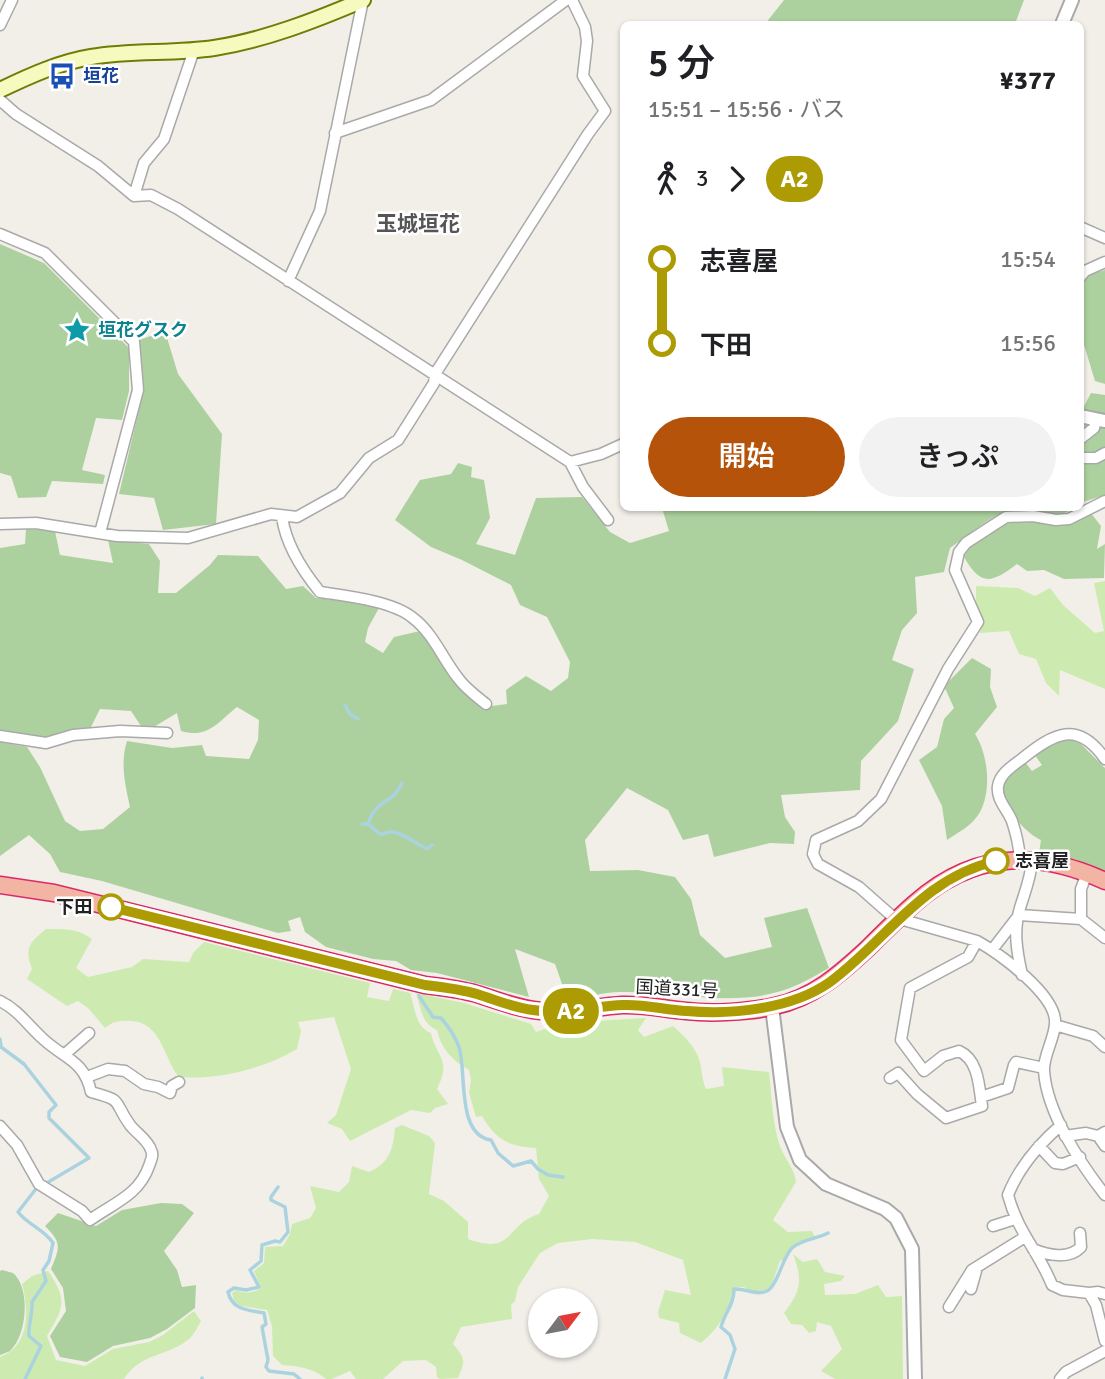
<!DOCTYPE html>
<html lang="ja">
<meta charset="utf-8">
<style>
body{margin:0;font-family:Signika,"Noto Sans JP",sans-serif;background:#f2f2f2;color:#202124;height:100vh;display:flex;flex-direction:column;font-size:26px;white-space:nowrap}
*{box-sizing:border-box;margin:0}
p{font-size:23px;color:#757577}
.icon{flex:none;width:38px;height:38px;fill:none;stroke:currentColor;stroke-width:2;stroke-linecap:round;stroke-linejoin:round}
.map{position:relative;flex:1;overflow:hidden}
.sheet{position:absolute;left:620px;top:21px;width:464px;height:490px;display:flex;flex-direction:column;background:#fff;border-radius:10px;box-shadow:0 2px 5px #0004}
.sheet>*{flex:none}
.badge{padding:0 14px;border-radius:23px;font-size:24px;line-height:46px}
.needle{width:46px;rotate:58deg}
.fabs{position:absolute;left:528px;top:1288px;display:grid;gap:14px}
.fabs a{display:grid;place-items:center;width:70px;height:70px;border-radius:50%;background:#fff;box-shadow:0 2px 5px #0004;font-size:35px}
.map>.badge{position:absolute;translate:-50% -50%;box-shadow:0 0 0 4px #fff}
.legs{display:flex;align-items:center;gap:10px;height:77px;padding:0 28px;font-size:23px}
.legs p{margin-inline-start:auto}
.overview{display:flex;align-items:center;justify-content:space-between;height:119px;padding:0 28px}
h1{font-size:38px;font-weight:600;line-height:52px}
.action{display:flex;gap:14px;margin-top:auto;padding:14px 28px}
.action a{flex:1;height:80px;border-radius:42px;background:#b45309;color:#fff;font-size:28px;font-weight:600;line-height:80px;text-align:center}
.action a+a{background:#f2f2f2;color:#202124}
ul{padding:0 28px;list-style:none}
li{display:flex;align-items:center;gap:24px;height:84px;font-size:26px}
li i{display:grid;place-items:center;width:10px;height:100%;margin:0 9px;background:currentColor}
li i::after{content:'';width:18px;height:18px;margin:-9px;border:5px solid;border-radius:50%;background:#fff}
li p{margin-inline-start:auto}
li:first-child i{background:linear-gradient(#0000 50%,currentColor 0)}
li:last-child i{background:linear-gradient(currentColor 50%,#0000 0)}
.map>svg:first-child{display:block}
</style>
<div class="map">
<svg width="1105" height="1379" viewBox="0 0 1105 1379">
<rect width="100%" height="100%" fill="#f2efe9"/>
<!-- grass -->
<path fill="#cdebb0" d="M 1105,581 L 1105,689 L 1060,670 L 1059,696 L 1046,683 L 1036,659 L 1019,654 L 1009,631 L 980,633 L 984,620 L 976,605 L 976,586 L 1018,588 L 1035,596 L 1050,588 L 1063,605 L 1095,633 L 1104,631 L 1094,583 Z
M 46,929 C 63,929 78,928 92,939 L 76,968 L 88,977 L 132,967 L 143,959 L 189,962 L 193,953 L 204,942 L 370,983 L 367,997 L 389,1001 L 393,989 L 410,993 C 415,1007 415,1027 431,1033 C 437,1059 452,1059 437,1089 L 448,1104 L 435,1108 L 430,1113 L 411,1110 L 350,1141 L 342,1129 L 327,1123 L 336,1115 L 351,1069 L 334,1017 L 298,1022 L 301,1031 L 297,1049 C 264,1069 217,1080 179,1077 C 163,1059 162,1018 125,1021 C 116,1021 112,1022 105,1028 L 88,1008 L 78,1001 L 67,1006 L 27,979 L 32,969 C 24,948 29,943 46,929 Z
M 416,993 L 464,1003 L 531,1024 L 536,1032 L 561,1023 L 646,1018 L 638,1030 L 644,1037 L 673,1026 C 684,1036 696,1047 700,1062 C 702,1071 702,1080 706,1089 L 724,1086 L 722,1067 L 769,1072 C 772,1096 772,1123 780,1146 C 784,1158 795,1169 796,1182 L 773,1220 L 788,1232 L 812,1231 L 815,1237 L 792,1246 L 785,1259 L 780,1261 L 772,1284 L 766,1290 L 752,1292 L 744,1287 L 733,1288 C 731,1310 718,1329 701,1343 L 680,1333 L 679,1323 L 659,1318 L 658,1312 L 665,1290 L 691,1295 L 683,1260 L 635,1242 L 592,1239 L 558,1243 L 540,1253 L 518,1287 L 515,1301 L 511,1305 L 512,1319 L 461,1327 L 453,1344 C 465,1358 466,1360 458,1378 L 440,1379 L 437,1377 L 436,1367 L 426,1360 L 403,1361 L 383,1379 L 356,1379 L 350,1371 L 332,1379 L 326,1379 C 313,1368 298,1366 282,1365 L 273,1356 L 272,1326 L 267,1310 L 241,1306 L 234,1301 L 232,1293 L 236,1290 C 243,1294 254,1293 261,1288 L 254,1271 L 264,1263 L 265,1247 L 283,1246 L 290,1234 L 292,1224 L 310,1218 L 316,1208 L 310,1186 L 339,1192 L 349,1182 L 352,1166 L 369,1172 C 389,1163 393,1150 395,1128 L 402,1125 L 429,1136 L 435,1143 L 429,1194 L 444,1201 L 468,1222 L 468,1239 C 515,1256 505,1224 539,1214 L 549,1196 L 539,1179 L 536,1148 C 509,1147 496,1140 482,1116 L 476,1117 L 469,1093 L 471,1080 L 469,1070 C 453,1061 441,1049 437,1030 C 421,1023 421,1008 416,993 Z
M 793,1254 L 803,1262 L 817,1259 L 825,1272 L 845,1276 L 841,1281 L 824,1284 L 825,1295 L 855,1294 L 878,1285 L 886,1297 L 902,1296 L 903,1379 L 835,1379 L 821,1371 L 842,1349 L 831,1326 L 817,1322 L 816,1331 L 809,1333 L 802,1325 L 791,1324 L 784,1313 C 801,1291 803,1280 793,1254 Z
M 48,1271 C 68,1300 64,1307 47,1336 L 56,1360 L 85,1366 L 113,1349 L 149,1342 L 163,1335 L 194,1311 L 201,1321 C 198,1326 194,1335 189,1339 C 168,1357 141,1352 124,1379 L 0,1379 L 0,1357 C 30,1346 29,1310 22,1284 L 32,1276 Z"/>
<!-- forest -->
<path fill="#add19e" d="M 784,0 L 1024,0 L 1015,24 L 765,24 Z
M 0,244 L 44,263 L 129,348 L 129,391 L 122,420 L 96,418 L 82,470 L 105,475 L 103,484 L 52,481 L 46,497 L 18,498 L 11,476 L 0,473 Z
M 1105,270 L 1105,384 L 1095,381 L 1081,335 L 1080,283 L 1088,275 Z
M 165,331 L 178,374 L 222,434 L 216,524 L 163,530 L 154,498 L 119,494 L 144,389 L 139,340 Z
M 1091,393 L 1105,395 L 1105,415 L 1082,410 Z
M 1080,423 L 1105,428 L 1105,495 L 1080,503 Z
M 458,463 L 472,467 L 471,477 L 484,480 L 490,518 L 476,544 L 515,555 L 536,498 L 582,497 L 610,532 L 630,543 L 669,531 L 662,508 L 1074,508 C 1052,523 1030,504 1005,512 C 989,517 965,538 950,548 L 944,572 L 915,577 L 917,613 L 902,630 L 892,660 L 914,669 L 898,721 L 861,761 L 860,790 L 781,795 L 785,817 L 795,832 L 794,844 L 770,843 L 714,857 L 708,834 L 683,840 L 668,810 L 627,788 L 585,840 L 590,871 L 638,870 L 675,877 L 691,899 L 700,935 L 725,958 L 772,947 L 764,918 L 807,908 L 829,968 C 813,977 798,986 781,991 C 729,1007 673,991 621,992 C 603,992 585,998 568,1001 L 555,964 L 515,949 L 529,997 L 437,973 L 411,970 L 396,961 L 373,959 L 326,947 L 305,932 L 300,917 L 288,921 L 291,931 L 278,933 L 102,881 L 60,872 L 50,854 L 29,835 L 0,856 L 0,742 L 27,747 L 40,767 L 65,821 L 80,831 L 103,829 L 130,807 C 125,784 120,763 127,741 L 172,748 L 202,745 L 206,756 L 249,759 L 258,740 L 259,720 L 237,707 C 218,722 208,739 181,731 L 177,713 L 152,728 L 141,726 L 131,711 L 100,709 L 90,729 L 71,730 L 45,738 L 0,730 L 0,548 L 25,544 L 26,529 L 55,531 L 60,555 L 113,563 L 108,540 L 149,544 L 160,561 L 158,593 L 176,593 L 210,565 L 218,555 L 258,556 L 286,589 L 303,586 L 316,598 L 354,602 L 379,608 L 368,628 L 365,642 L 383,653 L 394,637 L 420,631 L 442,661 L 484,707 L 507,704 L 506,690 L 526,676 L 551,691 L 568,678 L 570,662 L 547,617 L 520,605 L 511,585 L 462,560 L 431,547 L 395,520 L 420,480 L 451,474 Z
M 1090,512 L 1101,526 L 1097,549 L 1105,544 L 1104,578 L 1064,579 L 1044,570 L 1027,571 L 1017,564 C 992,583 981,587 964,557 C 978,533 1006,519 1033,521 C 1044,522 1055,527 1066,525 C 1074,523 1083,516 1090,512 Z
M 972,658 L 991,669 L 990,687 L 997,707 L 975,734 C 988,754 992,790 980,812 C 973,825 959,832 947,840 L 942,806 L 919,760 L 937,747 L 944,719 L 954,708 L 944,686 Z
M 1065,738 L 1080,743 L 1105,768 L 1105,872 L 1075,859 L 1039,853 L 1041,840 C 1026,834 999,804 1003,787 C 1005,777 1017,769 1025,762 L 1032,771 L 1042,765 L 1034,754 L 1047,744 Z
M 161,1203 L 182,1204 L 194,1213 L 164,1251 L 177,1270 L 182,1287 L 196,1285 L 195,1308 L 167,1329 L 150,1338 L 113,1346 L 87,1362 L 60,1357 L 50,1336 L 66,1311 L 63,1288 L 51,1269 C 60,1247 62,1243 45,1226 L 58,1213 L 96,1226 L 122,1210 Z
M 2,1270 C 3,1270 12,1273 13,1273 C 31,1288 27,1336 10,1351 C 10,1351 1,1355 0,1355 L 0,1271 Z"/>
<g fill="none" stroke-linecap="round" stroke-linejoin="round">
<!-- stream -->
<path stroke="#aad3df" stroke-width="3.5" d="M 345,705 L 350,714 L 358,719
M 362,824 L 368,824 C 377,797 393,805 402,783
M 368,824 L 380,834 C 384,834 387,832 391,832 C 400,831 418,845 427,849 L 432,845
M 419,996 L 433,1017 L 441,1018 C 448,1026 455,1036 459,1047 C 467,1072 456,1135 491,1140 L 498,1153 L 513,1166 L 531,1161 L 538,1169 L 548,1175 L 563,1177
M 0,1039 L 1,1047 L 24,1064 L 56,1105 L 49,1112 L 49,1118 L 89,1158 L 45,1184
M 278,1187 L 271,1197 L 271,1200 L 285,1207 L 288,1232 L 280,1242 L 275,1241 L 262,1245 L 261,1261 L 250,1270 L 259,1287 L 246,1290 L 234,1288 L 228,1292 C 232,1310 248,1310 264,1313 L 266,1324 L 262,1327 L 268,1360 L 266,1367 L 269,1371 L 294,1374 L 300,1379
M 25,1379 L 41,1346 L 29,1336 C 28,1324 33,1314 32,1302 L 46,1281 L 43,1270 L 49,1261 L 53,1243 C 44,1229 28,1225 18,1212 L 39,1185
M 202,1379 L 202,1378
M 725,1379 L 735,1349 L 730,1335 L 721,1327 C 725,1312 734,1305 734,1289 C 745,1288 756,1296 767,1291 C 778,1285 782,1258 792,1248 C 802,1239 817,1239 828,1233"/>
<!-- minor casing -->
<g stroke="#a9a9a9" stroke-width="13">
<path id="minor" d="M 0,25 L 12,0
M 0,100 L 16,114 L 98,166 L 134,196 L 151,195 L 178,209 L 570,462 L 583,487 L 608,520
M 335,133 L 431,100 L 566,0
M 134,196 L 144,163 L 164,139 L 194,50
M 1080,227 L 1105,238
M 0,234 L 45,253 L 134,342 L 138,390 L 100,533
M 1080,277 L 1085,271 L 1105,262
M 288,281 L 320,211 L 363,0
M 1080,439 L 1094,428 L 1096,419
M 1080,458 L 1096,458 L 1105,453
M 570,462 L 601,454 L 623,444
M 1105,501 L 1069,519 L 1056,520 L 1033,516 L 1006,517 L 966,543 L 959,552 L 955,570 L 978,622 L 948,669 L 881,799 L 858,821 L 816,840 L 813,854 L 818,864 L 859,887 L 893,917 L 977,941 C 1000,954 1058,996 1055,1024 C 1054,1040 1043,1056 1044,1071 C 1047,1113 1080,1163 1105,1195
M 282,517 C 286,545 302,570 320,592 C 346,596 393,601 413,618 C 433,633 443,659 458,678 C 465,688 476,696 486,704
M 0,524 L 36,523 L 117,536 L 188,538 L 271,514 L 297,517 L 340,493 L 369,458 L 398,440 L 434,383 L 435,374 L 588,134 L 605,111 L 583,76 L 587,41 L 585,27 L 572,0
M 0,736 L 46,743 L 73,735 L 120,731 L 167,733
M 1020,859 C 1019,846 1016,833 1012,821 C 1007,809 996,799 998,786 C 1000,773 1014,765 1023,758 C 1054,733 1078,720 1105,759
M 1087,873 L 1081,889 L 1081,919 L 1105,938
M 992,950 L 1019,915 L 1081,919
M 1022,975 C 1017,952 1013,931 1020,908 C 1025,891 1031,878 1032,860
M 0,1001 C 18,1010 26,1023 41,1037 C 62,1058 84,1059 91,1092 C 125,1101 112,1100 130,1125 C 136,1133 148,1140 151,1150 C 154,1155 151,1160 149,1166 C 139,1195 114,1203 90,1220 L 82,1211 L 39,1184 L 17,1145 L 0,1126
M 1055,1025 L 1093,1036 L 1105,1047
M 65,1054 L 89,1033
M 87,1077 L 108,1069 L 125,1071 L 144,1084 L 158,1087 L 170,1093 L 172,1086 L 179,1082
M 890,1078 L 898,1073 L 917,1094 L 946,1118 L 982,1106 C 979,1087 979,1060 959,1051 L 943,1056 L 924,1071 L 901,1040 L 910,988 L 968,957 L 977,941
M 981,1097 L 1008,1088 L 1014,1065 L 1016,1062 L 1044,1068
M 1061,1125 C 1038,1145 1019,1167 1008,1195 C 1018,1233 1039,1252 1052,1285 L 1063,1290 L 1089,1293 L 1096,1305 L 1105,1341
M 1065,1136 L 1086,1133 L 1098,1136 L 1105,1132
M 1098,1136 L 1105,1146
M 1039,1146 L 1055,1163 L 1063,1164 L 1080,1157
M 993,1226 L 1015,1219
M 1033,1249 C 1047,1255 1069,1260 1081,1247 L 1080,1233
M 971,1289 L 976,1271
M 1089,1293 L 1098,1292 L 1105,1294
M 949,1307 L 972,1270 L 1025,1237
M 1060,1379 L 1066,1372 L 1105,1351"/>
</g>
<!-- tertiary casing -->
<g stroke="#a9a9a9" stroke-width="16">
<path id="tertiary" d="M 1062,24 L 1072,0
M 1080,416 L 1105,421
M 772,1007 L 787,1127 L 800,1160 L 826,1184 L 885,1209 L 896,1218 L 912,1249 L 915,1379"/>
</g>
<!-- secondary casing -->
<g stroke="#707d05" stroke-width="18">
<path id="secondary" d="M 0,90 C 29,76 60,62 91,57 C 131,50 174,54 214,48 C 265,40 316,20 363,0"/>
</g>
<!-- trunk casing -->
<g stroke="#dc2a67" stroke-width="19">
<path id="trunk" d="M 0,885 L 54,893 L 425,985 C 442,987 460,989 477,994 C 495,1000 514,1007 533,1010 C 563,1015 592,1007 622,1005 C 644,1004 664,1009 686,1011 C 711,1014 750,1012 775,1006 C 813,998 840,974 868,948 C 883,933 898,918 914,904 C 972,852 1036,849 1105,881"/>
</g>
<!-- minor -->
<use href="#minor" stroke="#fff" stroke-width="10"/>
<!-- tertiary -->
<use href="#tertiary" stroke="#fff" stroke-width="12"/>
<!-- secondary -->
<use href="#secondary" stroke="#f7fabf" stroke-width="14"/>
<!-- trunk -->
<use href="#trunk" stroke="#f2b4a3" stroke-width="16"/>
</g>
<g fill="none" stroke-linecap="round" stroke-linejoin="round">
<!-- line-1 casing -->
<g stroke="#fff" stroke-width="16">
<path id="line-1" d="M 111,907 L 425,985 C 442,987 460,989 477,994 C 496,1000 514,1008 533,1010 C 564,1015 593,1006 623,1005 C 645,1004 665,1010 687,1011 C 732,1015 792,1009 830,982 C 887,940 922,878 996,861"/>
</g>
<!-- line-1 -->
<use href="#line-1" stroke="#ad9b03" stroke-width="10"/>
</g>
<!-- icons -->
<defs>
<g id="bus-bare" transform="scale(2.1)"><path d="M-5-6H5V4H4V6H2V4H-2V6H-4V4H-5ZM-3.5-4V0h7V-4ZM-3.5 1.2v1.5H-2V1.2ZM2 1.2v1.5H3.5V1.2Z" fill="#1a4fb4" stroke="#fff" stroke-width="2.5" paint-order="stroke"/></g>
<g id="sight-bare" transform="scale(2.1)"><path d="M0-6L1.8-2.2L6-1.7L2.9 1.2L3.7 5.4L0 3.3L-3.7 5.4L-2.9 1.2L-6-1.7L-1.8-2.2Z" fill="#0f9aa8" stroke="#fff" stroke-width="2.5" paint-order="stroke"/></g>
</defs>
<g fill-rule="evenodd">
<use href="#bus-bare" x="62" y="76"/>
<use href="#sight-bare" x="77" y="330"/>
</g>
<!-- markers -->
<g fill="#fff" stroke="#ad9b03" stroke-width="3.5">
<circle cx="996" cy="861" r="12"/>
<circle cx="111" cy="907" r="12"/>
</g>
<g text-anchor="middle" stroke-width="5" stroke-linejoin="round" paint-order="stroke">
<!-- transit labels -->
<g font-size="18" font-weight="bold" fill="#164399" stroke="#fff" text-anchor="start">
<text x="83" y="82">垣花</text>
</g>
<!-- culture labels -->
<g font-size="18" font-weight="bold" fill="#0d838f" stroke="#fff" text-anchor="start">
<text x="98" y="336">垣花グスク</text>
</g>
<!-- stop labels -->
<g font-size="18" font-weight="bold" fill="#222" stroke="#fff" text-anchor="start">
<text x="1015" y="867">志喜屋</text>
<text x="92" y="913" text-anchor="end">下田</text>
</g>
<!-- street labels -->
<g font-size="18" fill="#222" stroke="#fff">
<text transform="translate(677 989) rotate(3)" y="6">国道331号</text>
</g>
<!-- quarter labels -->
<g font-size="21" font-weight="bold" fill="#555" stroke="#fff">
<text x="418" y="231">玉城垣花</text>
</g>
</g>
</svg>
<div class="fabs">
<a><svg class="needle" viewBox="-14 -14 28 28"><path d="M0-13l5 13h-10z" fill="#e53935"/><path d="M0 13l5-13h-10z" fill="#757577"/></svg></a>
</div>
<b class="badge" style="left:571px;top:1011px;background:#ad9b03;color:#fff">A2</b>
<section class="sheet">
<div class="overview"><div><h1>5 分</h1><p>15:51 – 15:56 · バス</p></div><b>¥377</b></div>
<div class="legs"><svg class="icon" aria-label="walk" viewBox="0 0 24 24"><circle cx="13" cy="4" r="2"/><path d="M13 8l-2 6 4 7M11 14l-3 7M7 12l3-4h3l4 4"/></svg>3<svg class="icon" aria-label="forward" viewBox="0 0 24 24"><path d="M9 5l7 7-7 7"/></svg><b class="badge" style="background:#ad9b03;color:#fff">A2</b></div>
<ul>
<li><i style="color:#ad9b03"></i><b>志喜屋</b><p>15:54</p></li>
<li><i style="color:#ad9b03"></i><b>下田</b><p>15:56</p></li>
</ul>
<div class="action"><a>開始</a><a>きっぷ</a></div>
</section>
</div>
